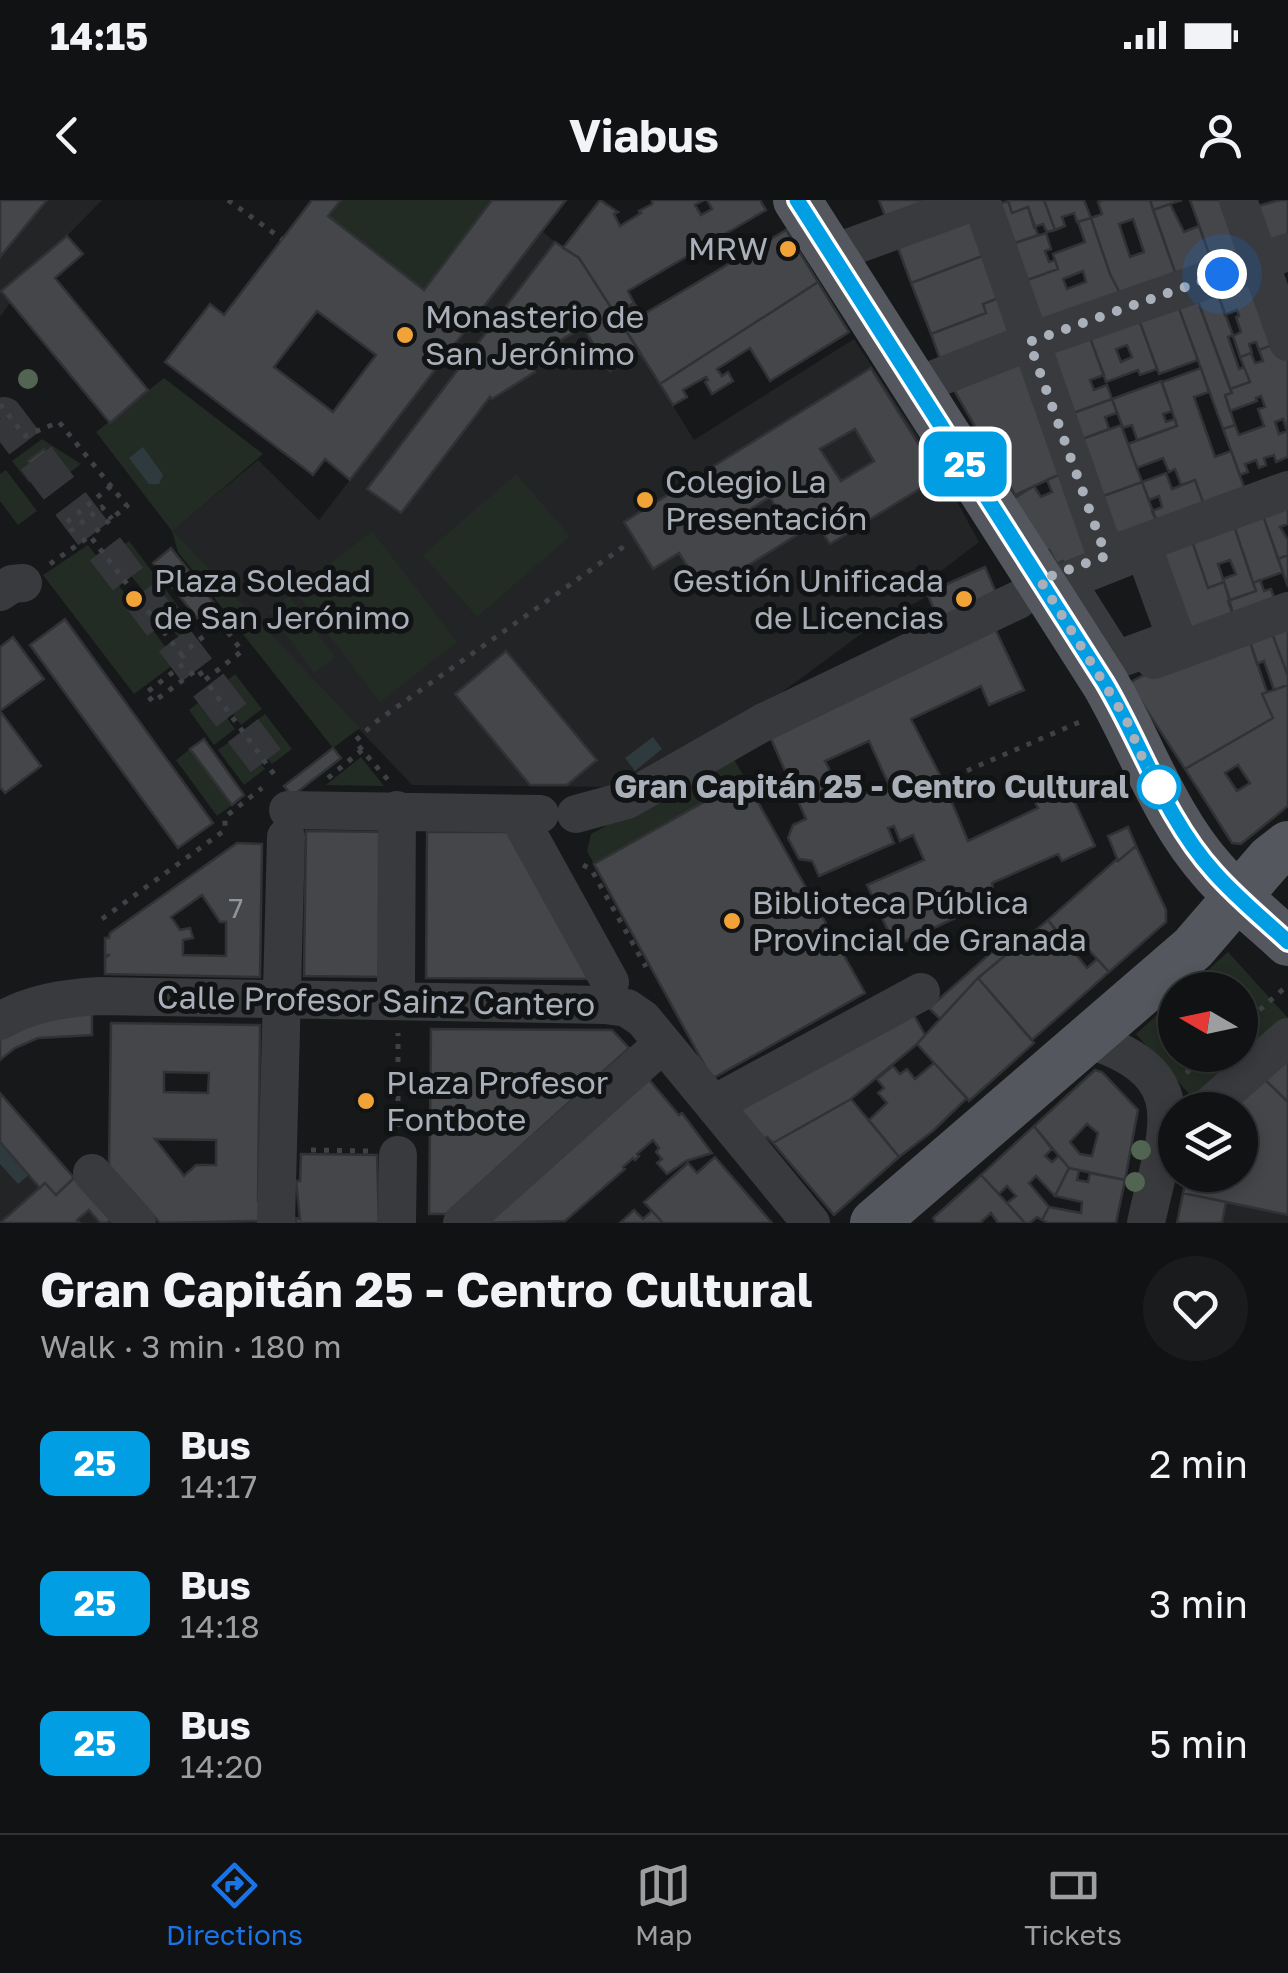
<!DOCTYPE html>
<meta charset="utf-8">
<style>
body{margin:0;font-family:"Golos Text",sans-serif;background:#1a1b1c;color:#f1f3f6;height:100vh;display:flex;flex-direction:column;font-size:38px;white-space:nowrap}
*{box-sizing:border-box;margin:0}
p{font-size:32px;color:#9c9ea0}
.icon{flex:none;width:55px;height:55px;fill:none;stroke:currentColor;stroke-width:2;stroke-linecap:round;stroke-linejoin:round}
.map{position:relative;height:1023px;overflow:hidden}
.drawer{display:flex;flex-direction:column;background:#111213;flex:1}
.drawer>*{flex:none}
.badge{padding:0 20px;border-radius:15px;font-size:35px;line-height:65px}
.needle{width:65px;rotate:279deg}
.buttons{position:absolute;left:1158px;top:772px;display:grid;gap:20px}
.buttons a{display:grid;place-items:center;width:100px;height:100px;border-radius:50%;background:#111213;box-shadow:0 5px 15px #0003,0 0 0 2px #303233;font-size:50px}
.you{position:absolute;width:50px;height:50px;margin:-25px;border:8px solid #fff;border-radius:50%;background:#1a73e8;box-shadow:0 0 0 15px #1a73e833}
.map>.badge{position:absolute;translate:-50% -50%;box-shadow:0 0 0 5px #fff}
.round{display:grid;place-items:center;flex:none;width:105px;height:105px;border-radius:52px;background:#1a1b1c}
.head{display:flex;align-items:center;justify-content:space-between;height:170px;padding:0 40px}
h1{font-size:48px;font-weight:700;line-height:75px}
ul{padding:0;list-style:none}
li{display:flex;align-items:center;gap:30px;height:140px;padding:0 40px}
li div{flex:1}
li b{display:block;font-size:38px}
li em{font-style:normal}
li .badge{min-width:110px;font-weight:700;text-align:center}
.status{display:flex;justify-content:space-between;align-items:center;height:70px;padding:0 50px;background:#111213;direction:ltr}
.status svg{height:28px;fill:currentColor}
header{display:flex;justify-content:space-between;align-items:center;height:130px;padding:0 40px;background:#111213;font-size:45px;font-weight:700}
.dock{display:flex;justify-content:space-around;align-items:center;height:140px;border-top:2px solid #303233;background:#111213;font-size:28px;color:#9c9ea0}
.dock a{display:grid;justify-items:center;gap:5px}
.dock .on{color:#1a73e8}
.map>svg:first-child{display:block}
</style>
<div class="status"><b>14:15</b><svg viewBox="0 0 49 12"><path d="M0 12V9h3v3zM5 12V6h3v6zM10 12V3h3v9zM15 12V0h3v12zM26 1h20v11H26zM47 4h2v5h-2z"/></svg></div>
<header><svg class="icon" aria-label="back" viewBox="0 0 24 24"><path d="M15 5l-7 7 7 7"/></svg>Viabus<svg class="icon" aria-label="person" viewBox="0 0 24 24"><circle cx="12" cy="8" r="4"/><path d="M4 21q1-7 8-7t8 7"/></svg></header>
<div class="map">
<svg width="1288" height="1023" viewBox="0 0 1288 1023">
<rect width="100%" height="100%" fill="#171819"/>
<!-- built -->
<path fill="#232426" d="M 0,0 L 102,0 L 67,36 L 1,91 L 10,103 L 0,117 Z
M 542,31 L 555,42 L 640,152 L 694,240 L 854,139 L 940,270 L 979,342 L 924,384 L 928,396 L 872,426 L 755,512 L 624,587 L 412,585 L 172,331 L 258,260 L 319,320 Z
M 0,893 L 111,1020 L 113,1023 L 0,1023 Z
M 1183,993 L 1288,1015 L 1288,1023 L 1177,1023 Z"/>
<!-- green -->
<path fill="#232c24" d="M 341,0 L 492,0 L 424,90 L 328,16 Z
M 164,178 L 263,254 L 173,331 L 360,528 L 333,548 L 178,352 L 172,331 L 96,232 Z
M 42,239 L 81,264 L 65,276 L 44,249 L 39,275 L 29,283 L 12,261 Z
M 6,270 L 37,311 L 18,325 L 0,301 L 0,274 Z
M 516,274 L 570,336 L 477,417 L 423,355 Z
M 372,331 L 457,442 L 380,502 L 295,391 Z
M 129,341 L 159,381 L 144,392 L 113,353 Z
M 88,345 L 177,462 L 134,494 L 43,375 Z
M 164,387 L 193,427 L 179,438 L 148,399 Z
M 289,396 L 335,457 L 314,473 L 269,411 Z
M 235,474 L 262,509 L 241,525 L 215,490 Z
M 209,494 L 235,529 L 214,545 L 189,510 Z
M 265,514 L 292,549 L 272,564 L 245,530 Z
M 239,535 L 265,569 L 244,585 L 218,550 Z
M 190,549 L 232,605 L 217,616 L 176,560 Z
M 732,555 L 745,579 L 594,664 L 587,651 L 591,634 Z
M 361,557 L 384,586 L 326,585 Z
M 1228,752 L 1288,818 L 1288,829 L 1198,904 L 1136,834 L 1175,799 L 1175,855 L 1240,855 L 1240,790 L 1185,790 Z"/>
<!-- water -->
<path fill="#2f3a3f" d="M 143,247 L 163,275 L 159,284 L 149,284 L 129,258 Z
M 653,537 L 662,549 L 635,571 L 625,558 Z
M 0,922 L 43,963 L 18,984 L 0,964 Z"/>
<!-- building -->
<path fill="#444649" stroke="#313235" stroke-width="2.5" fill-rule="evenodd" d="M 0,0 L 47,0 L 0,57 Z
M 312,0 L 341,0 L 328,16 L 424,90 L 492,0 L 566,0 L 350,280 L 325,259 L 313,275 L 165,162 L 210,104 L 224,115 ZM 317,111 L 376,155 L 333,212 L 274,167 Z
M 600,0 L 618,12 L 614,14 L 620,26 L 641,13 L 639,11 L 652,4 L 652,0 L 704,0 L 695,5 L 701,15 L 712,9 L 707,0 L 760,0 L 766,10 L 628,91 L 634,103 L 615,114 L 579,58 L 563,48 Z
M 879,0 L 934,0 L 888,24 Z
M 1044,0 L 1055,30 L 1047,32 L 1043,24 L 1034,27 L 1028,7 L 1012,13 L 1008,0 Z
M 1044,0 L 1084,0 L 1091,18 L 1077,22 L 1074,13 L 1062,17 L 1065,26 L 1055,30 Z
M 1103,0 L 1150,0 L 1177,78 L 1123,99 L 1110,74 L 1091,18 L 1102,14 L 1098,2 ZM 1133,19 L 1144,52 L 1130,57 L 1119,24 Z
M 1150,0 L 1182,0 L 1153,10 Z
M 1190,0 L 1232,0 L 1242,54 L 1213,65 Z
M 1280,0 L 1288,0 L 1288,42 L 1264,50 L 1250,8 Z
M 1008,1 L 1012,13 L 1028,7 L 1038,35 L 1006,46 L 992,6 Z
M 1170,4 L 1184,32 L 1199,26 L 1213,65 L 1177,78 L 1153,10 Z
M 974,10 L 990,53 L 911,83 L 895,40 Z
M 1091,18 L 1110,74 L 1123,99 L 1036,132 L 1019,83 L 1058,69 L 1053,54 L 1085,42 L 1078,22 ZM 1083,71 L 1086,82 L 1067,89 L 1063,79 Z
M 786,30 L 818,82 L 660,184 L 615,114 L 634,103 L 642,115 Z
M 1046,33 L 1051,49 L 1045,51 L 1049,62 L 1055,60 L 1058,69 L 1019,83 L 1006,46 Z
M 67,36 L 83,54 L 55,78 L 148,190 L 110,223 L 1,91 Z
M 555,42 L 579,58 L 640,152 L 610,171 L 583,127 L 528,160 L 535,172 L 492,199 L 490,197 L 401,313 L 367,289 Z
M 990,53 L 1006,95 L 983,104 L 986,113 L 931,134 L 911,83 Z
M 1256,74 L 1281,142 L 1259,150 L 1256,142 L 1249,144 L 1252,153 L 1240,157 L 1233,136 L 1241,132 L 1236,117 L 1239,116 L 1237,110 L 1225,115 L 1216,89 Z
M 818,82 L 849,132 L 770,181 L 750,148 L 717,169 L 722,176 L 728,172 L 733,181 L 712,194 L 705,182 L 708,180 L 706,177 L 683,190 L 687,197 L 673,205 L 660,184 Z
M 1216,89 L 1233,135 L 1228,137 L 1239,169 L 1244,167 L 1250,182 L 1230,189 L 1196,96 Z
M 1006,95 L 1021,135 L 942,165 L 931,134 L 986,113 L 983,104 Z
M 1196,96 L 1232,193 L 1225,195 L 1235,225 L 1223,229 L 1177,103 Z
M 1177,103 L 1198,160 L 1159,174 L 1138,117 Z
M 1138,117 L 1157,169 L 1140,175 L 1138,170 L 1106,182 L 1089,135 ZM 1127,145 L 1132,157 L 1121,162 L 1116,149 Z
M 1089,135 L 1104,175 L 1090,180 L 1094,190 L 1107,185 L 1112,199 L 1065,216 L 1042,153 Z
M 1281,142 L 1288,161 L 1288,257 L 1276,262 L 1274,255 L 1264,258 L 1266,265 L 1259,268 L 1256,260 L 1245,264 L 1248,272 L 1240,275 L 1223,229 L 1235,225 L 1239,235 L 1264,226 L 1258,209 L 1265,207 L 1261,196 L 1256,198 L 1257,201 L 1230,211 L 1225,195 L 1232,193 L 1230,189 L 1250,182 L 1240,157 L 1251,153 L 1255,163 L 1263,161 L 1259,150 ZM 1283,219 L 1287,231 L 1279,234 L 1275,222 Z
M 1028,157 L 1069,270 L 1015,295 L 952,187 Z
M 871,168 L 939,277 L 830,344 L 816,323 L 704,393 L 679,353 L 653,369 L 624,322 ZM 855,229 L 874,261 L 841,281 L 820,249 ZM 770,297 L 775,306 L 733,332 L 728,323 Z
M 1201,168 L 1209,192 L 1194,197 L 1215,257 L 1231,251 L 1248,298 L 1207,313 L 1195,280 L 1181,285 L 1175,269 L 1169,272 L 1163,258 L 1137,268 L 1128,244 L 1177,226 L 1162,182 Z
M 1161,181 L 1172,211 L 1163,214 L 1166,222 L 1175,219 L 1177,226 L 1137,240 L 1132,225 L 1123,228 L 1112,199 Z
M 1112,199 L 1117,213 L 1105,217 L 1109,229 L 1074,242 L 1065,216 Z
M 1121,225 L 1142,282 L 1095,299 L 1074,242 Z
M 44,249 L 65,276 L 49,288 L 28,261 Z
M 1069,270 L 1094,354 L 1064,365 L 1063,361 L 1057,364 L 1049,350 L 1045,352 L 1013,299 L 1034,286 L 1041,297 L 1052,292 L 1047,280 Z
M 1166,273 L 1172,289 L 1195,280 L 1207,313 L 1160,330 L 1152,311 L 1162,307 L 1159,296 L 1149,300 L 1142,282 Z
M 1142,282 L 1160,330 L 1112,348 L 1095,299 Z
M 1288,297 L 1288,324 L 1280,327 L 1288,340 L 1288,355 L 1278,359 L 1260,307 Z
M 1260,307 L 1283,372 L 1253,383 L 1231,317 Z
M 1231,317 L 1256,391 L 1230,400 L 1224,382 L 1208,388 L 1189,332 ZM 1230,360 L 1236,374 L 1223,379 L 1218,364 Z
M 1189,332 L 1208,388 L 1224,382 L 1235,420 L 1185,438 L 1153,344 Z
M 171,348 L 215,404 L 197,418 L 153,363 Z
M 1288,355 L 1288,387 L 1278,359 Z
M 985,367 L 1000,402 L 942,428 L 927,393 Z
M 1260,380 L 1264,391 L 1271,389 L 1277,406 L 1235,420 L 1228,401 L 1256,391 L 1253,383 Z
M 65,419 L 213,623 L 178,648 L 30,445 Z
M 991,420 L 1024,490 L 989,505 L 981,486 L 911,519 L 943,581 L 968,641 L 1038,608 L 1031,594 L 1064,579 L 1095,646 L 1062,661 L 1058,654 L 992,683 L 993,689 L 977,696 L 981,706 L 895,746 L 867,685 L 924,660 L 913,635 L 900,641 L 894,626 L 888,628 L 894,643 L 819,676 L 812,661 L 799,659 L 788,638 L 793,625 L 806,619 L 768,532 ZM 869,541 L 888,583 L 846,602 L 825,561 Z
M 1288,421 L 1288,476 L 1270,428 Z
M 1270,428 L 1288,476 L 1288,485 L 1274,490 L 1264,461 L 1257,464 L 1248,436 Z
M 1248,436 L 1267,492 L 1262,494 L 1273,518 L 1185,569 L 1129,483 L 1148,473 Z
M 13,437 L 44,479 L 0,511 L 41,566 L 5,593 L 0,587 L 0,447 Z
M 506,451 L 597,560 L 567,585 L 530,585 L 455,494 Z
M 1288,485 L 1288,606 L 1241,644 L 1232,643 L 1185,569 L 1273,518 L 1262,494 ZM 1238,565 L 1250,583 L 1237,591 L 1225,573 Z
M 204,539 L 244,595 L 232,605 L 190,549 Z
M 333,548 L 341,558 L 292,596 L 284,586 Z
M 745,579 L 865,793 L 715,877 L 710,875 L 594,664 Z
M 1128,627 L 1136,646 L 1118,661 L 1108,636 Z
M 306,631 L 388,632 L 387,777 L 304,776 Z
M 427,632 L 521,632 L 603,779 L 426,778 Z
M 237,643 L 262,644 L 260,777 L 105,774 L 105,757 L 110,755 L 105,755 L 105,738 L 109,738 L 110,733 ZM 202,695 L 220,722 L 226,722 L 226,756 L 183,755 L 183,740 L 193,738 L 190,728 L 180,730 L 171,717 Z
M 1136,646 L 1166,710 L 1166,722 L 1109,772 L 1080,740 L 1070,750 L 1048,720 L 1117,659 L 1118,661 Z
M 1048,720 L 1087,768 L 1097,759 L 1109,772 L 1032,840 L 978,778 Z
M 1013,733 L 1020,743 L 978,778 L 940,819 L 929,808 Z
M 978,778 L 1034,843 L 969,901 L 917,844 Z
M 909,806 L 925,835 L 917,844 L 851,899 L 773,943 L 767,937 L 764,940 L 732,901 Z
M 92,810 L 92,835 L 38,838 L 15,848 L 0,860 L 0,832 Z
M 111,823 L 260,825 L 258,1001 L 262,1001 L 261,1021 L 160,1023 L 109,966 ZM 164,872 L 209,873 L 208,893 L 164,892 ZM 155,939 L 216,940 L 216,965 L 196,965 L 184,976 Z
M 431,829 L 612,830 L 629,848 L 446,1014 L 429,1014 Z
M 1288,844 L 1288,902 L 1257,872 Z
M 934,863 L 967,898 L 934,930 L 899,957 L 869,920 L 887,903 L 878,893 L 884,888 L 877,879 L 893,866 L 900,874 L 907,869 L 915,879 Z
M 1095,870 L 1102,872 L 1138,910 L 1125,980 L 1069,968 L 1034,926 ZM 1087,924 L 1098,933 L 1092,956 L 1080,954 L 1070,942 Z
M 1257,872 L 1288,902 L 1288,1015 L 1183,993 L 1187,975 L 1240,975 L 1240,910 L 1214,910 Z
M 646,876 L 679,915 L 682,913 L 712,953 L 686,961 L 667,974 L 657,963 L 662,959 L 656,952 L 659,948 L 653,940 L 637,954 L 639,956 L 635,960 L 633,958 L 623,967 L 625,969 L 565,1021 L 481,1023 Z
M 0,893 L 74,978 L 56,995 L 45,983 L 40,988 L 0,942 Z
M 851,899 L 899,957 L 834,1015 L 773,943 Z
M 1034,926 L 1052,949 L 1045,956 L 1052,962 L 1059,956 L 1069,968 L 1055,996 L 1036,976 L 1029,983 L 1049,1007 L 1042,1020 L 1037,1017 L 1030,1023 L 1025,1023 L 1007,1003 L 1016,996 L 1007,986 L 999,994 L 981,975 Z
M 301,954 L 377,955 L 379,1023 L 296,1023 L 296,1018 L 300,1019 L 296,981 L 300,981 Z
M 715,957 L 772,1023 L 663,1023 L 644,1002 L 688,963 L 697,973 Z
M 1069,968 L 1079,970 L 1077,980 L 1088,982 L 1090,973 L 1125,980 L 1116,1023 L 1048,1023 L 1042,1020 L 1049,1007 L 1081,1013 L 1082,1002 L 1055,996 Z
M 981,975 L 1007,1003 L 1025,1023 L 998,1023 L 991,1013 L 980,1023 L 936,1023 L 933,1018 Z
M 74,978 L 111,1020 L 107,1023 L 100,1023 L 89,1010 L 77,1020 L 80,1023 L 0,1023 L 45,983 L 56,995 Z
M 1183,993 L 1226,1002 L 1222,1023 L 1177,1023 Z
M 634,1010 L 643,1019 L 652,1011 L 663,1023 L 620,1023 Z"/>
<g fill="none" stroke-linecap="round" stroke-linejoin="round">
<!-- minor-tunnel -->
<path stroke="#343639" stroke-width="38" stroke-dasharray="38 19" stroke-linecap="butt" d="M 0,217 L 4,216 L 273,570"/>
<!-- path -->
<path stroke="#3e4145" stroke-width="5" stroke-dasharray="5 8" stroke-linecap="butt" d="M 228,0 L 282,39
M 0,204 L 25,236 L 59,222 L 127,306 L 90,336
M 111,286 L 66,323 L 72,330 L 102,307 L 112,319
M 50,364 L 90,336 L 181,454 L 221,423 L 242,451 L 205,480 L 276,577 L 273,579
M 181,454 L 186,462 L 146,493 L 153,502 L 198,469 L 205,480
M 362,550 L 355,541 L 377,521 L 626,345
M 328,578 L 362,550 L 389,581
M 943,581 L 1082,521
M 583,665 L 591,669 L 646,767
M 102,719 L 225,630 L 225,617 L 262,588
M 1240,827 L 1288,785
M 1186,873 L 1207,855
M 398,927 L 398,833
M 311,950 L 370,951"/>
<!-- minor -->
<path stroke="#383a3e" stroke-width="38" d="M 981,0 L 1106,356
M 1238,0 L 1288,142
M 831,54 L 979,0
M 914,187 L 1029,142 L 1288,52
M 1144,350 L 1176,438 L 1116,460 L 1066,381 Z
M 1118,352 L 1288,290
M 0,392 L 12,384 L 23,383
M 1154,460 L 1288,411
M 288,610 L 540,614
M 517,614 L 610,782
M 576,614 L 627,600 L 764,522 L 1018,400
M 396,783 L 397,610
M 0,821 C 31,803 64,798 100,796 L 605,805 L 627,808 L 643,819 L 811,1023
M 1087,839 C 1200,875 1165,931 1146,1023
M 714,904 L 921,792
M 1205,910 L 1288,837
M 92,973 L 137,1023
M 276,1023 L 286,637
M 397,1023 L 398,955
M 462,1023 L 648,857"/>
<!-- major -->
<path stroke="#54575d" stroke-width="48" d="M 797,0 L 1105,483 C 1141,545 1165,618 1214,672 C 1236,697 1263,719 1288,742
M 874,1023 L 1193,748 L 1270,659 L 1288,645"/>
</g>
<!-- trees -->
<g fill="#526552">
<circle cx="28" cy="179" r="10"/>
<circle cx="1141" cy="950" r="10"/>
<circle cx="1135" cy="982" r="10"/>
</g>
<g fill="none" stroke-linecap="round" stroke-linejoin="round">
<!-- line casing -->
<g stroke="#fff" stroke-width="22">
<path id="line" d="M 797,0 L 1105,483 C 1142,545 1165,618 1214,672 C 1236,697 1263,719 1288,742"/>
</g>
<!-- line -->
<use href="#line" stroke="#019ee4" stroke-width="15"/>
<!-- walk -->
<path stroke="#aab0b9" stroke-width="10" stroke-dasharray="0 18" d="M 1159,587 L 1145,564 L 1126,519 L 1040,380 L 1106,356 L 1029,142 L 1222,74"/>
</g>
<!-- markers -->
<g fill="#f1a338" stroke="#121314" stroke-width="4">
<circle cx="788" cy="49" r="10"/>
<circle cx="405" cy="135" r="10"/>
<circle cx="645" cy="300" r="10"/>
<circle cx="134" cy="399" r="10"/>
<circle cx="964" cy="399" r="10"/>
<circle cx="732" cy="721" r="10"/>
<circle cx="366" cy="901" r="10"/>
</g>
<circle fill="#fff" stroke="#019ee4" stroke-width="5" cx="1159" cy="587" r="20"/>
<g text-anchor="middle" stroke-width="10" stroke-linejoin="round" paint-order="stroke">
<!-- number labels -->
<g font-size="28" fill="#90969d">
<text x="236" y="718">7</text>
</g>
<!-- poi labels -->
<g font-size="32" fill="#aab0b9" stroke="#121314" text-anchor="start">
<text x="768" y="60" text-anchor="end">MRW</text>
<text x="425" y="128">Monasterio de<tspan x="425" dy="37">San Jerónimo</tspan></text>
<text x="665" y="293">Colegio La<tspan x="665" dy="37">Presentación</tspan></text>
<text x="154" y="392">Plaza Soledad<tspan x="154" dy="37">de San Jerónimo</tspan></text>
<text x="944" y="392" text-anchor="end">Gestión Unificada<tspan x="944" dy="37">de Licencias</tspan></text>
<text x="752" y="714">Biblioteca Pública<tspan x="752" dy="37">Provincial de Granada</tspan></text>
<text x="386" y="894">Plaza Profesor<tspan x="386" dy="37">Fontbote</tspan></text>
</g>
<!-- stop labels -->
<g font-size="32" font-weight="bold" fill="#aab0b9" stroke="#121314" text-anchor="end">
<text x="1129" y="598">Gran Capitán 25 - Centro Cultural</text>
</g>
<!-- street labels -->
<g font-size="32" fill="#aab0b9" stroke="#121314">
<text transform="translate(376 801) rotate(1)" y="11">Calle Profesor Sainz Cantero</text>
</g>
</g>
</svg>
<div class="buttons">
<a><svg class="needle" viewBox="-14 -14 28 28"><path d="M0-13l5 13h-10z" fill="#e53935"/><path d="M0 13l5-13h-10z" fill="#9c9ea0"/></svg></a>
<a><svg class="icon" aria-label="layers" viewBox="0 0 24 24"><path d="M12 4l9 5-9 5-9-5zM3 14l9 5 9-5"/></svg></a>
</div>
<div class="you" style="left:1222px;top:74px"></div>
<b class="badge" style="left:965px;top:264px;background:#019ee4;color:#fff">25</b>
</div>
<section class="drawer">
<div class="head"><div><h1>Gran Capitán 25 - Centro Cultural</h1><p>Walk · 3 min · 180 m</p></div><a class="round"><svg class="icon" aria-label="heart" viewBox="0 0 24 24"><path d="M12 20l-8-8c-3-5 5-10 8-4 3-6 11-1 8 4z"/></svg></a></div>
<ul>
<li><span class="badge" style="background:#019ee4;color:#fff">25</span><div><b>Bus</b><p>14:17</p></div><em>2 min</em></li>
<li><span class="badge" style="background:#019ee4;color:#fff">25</span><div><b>Bus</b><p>14:18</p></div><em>3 min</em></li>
<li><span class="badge" style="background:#019ee4;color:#fff">25</span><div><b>Bus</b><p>14:20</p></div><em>5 min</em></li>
</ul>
</section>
<nav class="dock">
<a class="on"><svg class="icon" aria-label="directions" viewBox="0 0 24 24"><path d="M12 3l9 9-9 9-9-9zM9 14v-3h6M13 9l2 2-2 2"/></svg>Directions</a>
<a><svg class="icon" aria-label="map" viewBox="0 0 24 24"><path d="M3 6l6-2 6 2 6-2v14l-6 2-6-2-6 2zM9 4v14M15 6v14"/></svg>Map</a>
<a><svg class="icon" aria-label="tickets" viewBox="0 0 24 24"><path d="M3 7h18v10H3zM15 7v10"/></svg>Tickets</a>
</nav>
